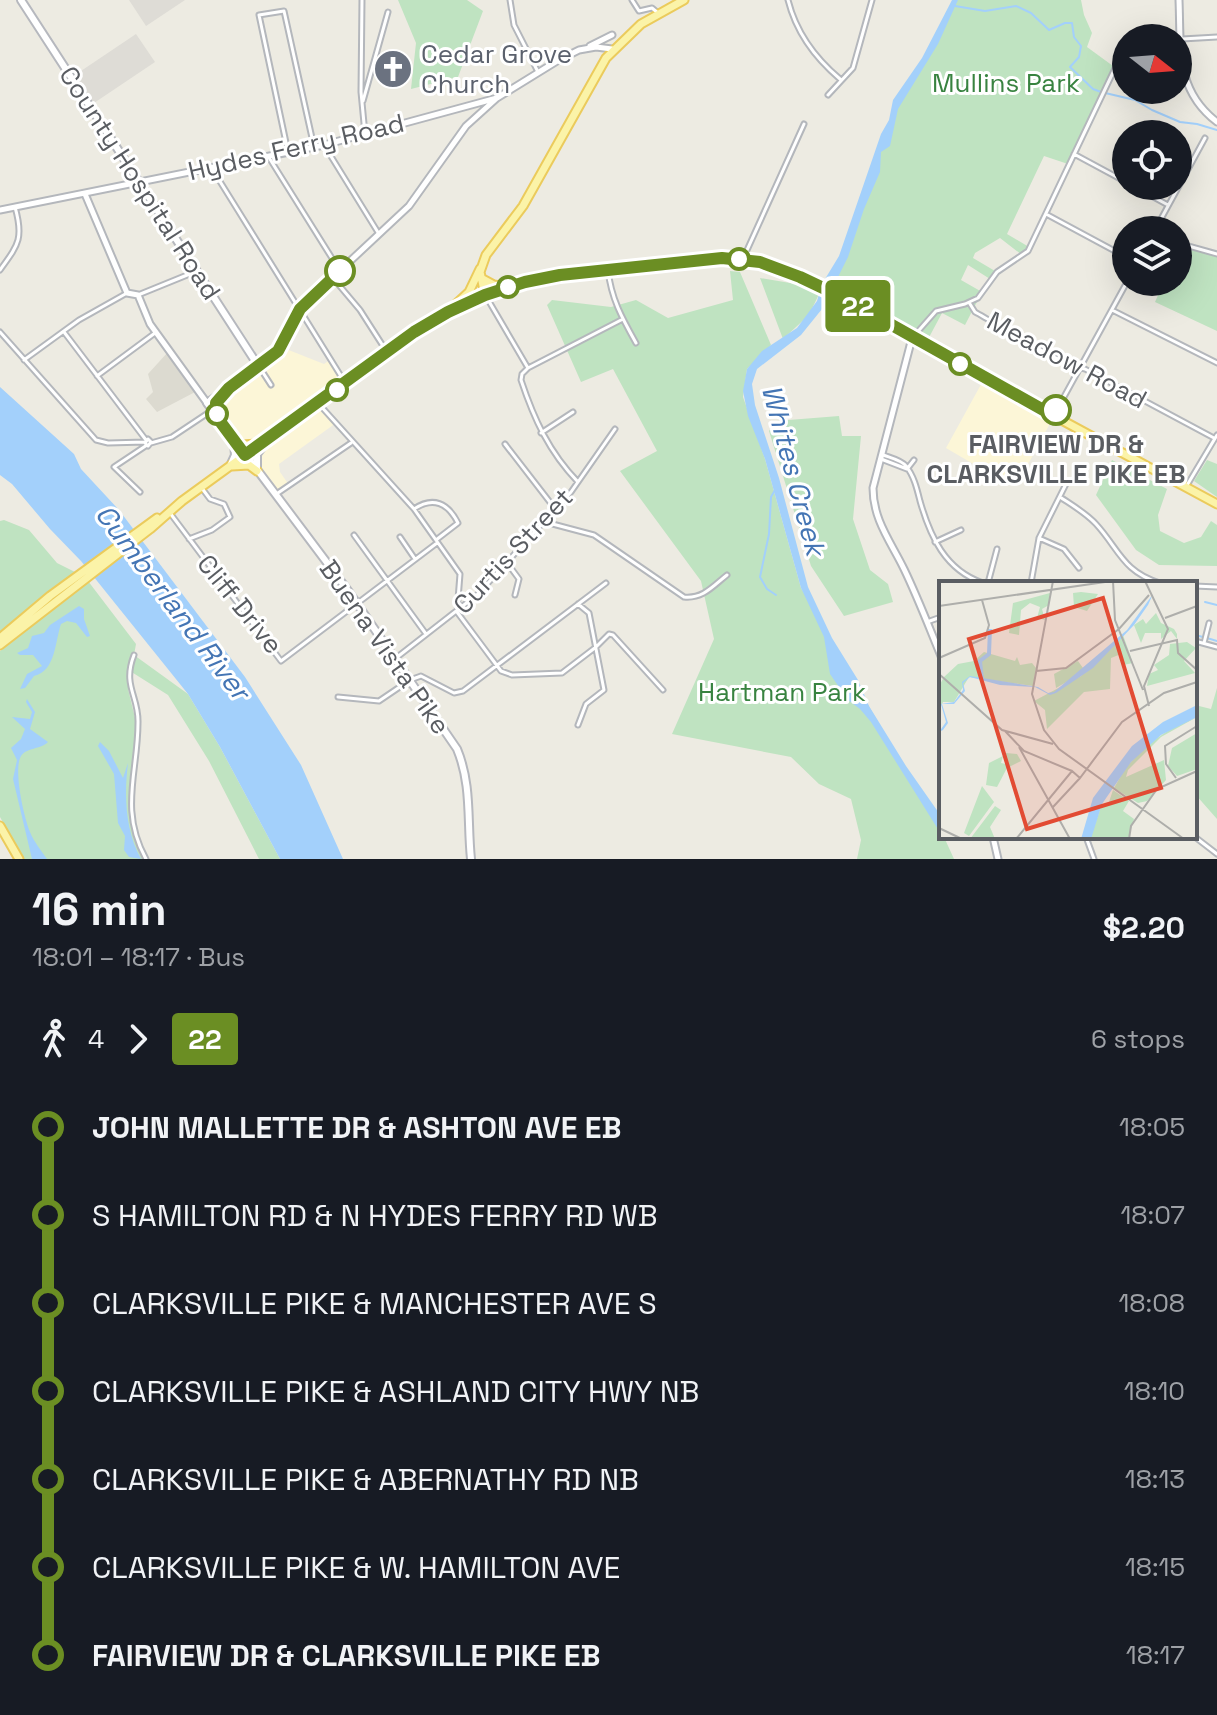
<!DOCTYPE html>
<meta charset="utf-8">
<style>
body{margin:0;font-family:"Space Grotesk",sans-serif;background:#20242c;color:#f1f3f6;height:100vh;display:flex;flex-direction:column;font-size:30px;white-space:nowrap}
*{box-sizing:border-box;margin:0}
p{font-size:26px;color:#9ea1a6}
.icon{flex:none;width:44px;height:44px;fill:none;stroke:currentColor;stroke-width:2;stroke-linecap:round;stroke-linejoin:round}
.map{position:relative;height:859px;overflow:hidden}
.panel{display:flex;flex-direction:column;background:#171b24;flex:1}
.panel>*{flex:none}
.badge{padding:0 16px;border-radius:6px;font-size:28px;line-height:52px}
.needle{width:52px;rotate:107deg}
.controls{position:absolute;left:1112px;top:24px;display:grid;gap:16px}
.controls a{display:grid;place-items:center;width:80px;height:80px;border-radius:50%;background:#171b24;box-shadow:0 8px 32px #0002;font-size:40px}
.map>.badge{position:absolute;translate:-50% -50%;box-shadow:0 0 0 4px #fff}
.legs{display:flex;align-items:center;gap:12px;height:88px;padding:0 32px;font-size:26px}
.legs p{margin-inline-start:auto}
.headline{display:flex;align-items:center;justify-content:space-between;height:136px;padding:0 32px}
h1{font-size:44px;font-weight:600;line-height:60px}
ul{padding:0 32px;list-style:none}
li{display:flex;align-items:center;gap:28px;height:88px;font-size:30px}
li i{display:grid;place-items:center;width:12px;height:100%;margin:0 10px;background:currentColor}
li i::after{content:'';width:20px;height:20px;margin:-10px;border:6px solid;border-radius:50%;background:#171b24}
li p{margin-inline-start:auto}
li:first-child i{background:linear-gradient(#0000 50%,currentColor 0)}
li:last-child i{background:linear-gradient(currentColor 50%,#0000 0)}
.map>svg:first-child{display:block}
</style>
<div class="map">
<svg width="1217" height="859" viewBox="0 0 1217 859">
<rect width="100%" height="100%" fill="#edebe2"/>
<!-- commercial -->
<path fill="#fcf6d7" d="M 281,347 L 324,364 L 331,359 L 346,383 L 318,403 L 336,423 L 279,464 L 280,472 L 289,485 L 275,495 L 207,403 Z
M 984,379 L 1054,416 L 1019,481 L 987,472 L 946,448 Z"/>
<!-- industrial -->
<path fill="#dedcd6" d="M 129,0 L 185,0 L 146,26 Z
M 136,34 L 155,62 L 94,103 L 75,75 Z"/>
<!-- education -->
<path fill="#dcdad0" d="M 168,352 L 197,391 L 157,412 L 146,399 L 153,392 L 148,374 Z"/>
<!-- green -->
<path fill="#bfe3c1" d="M 398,0 L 467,0 L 483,11 L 458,77 L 411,89 L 416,43 Z
M 957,0 L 1081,0 L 1084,15 L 1092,33 L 1087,47 L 1113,66 L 1068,164 L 1044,156 L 1007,234 L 1029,247 L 1022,255 L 1000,238 L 975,253 L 973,258 L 995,271 L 990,279 L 968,265 L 961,280 L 982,292 L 965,325 L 942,313 L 926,343 L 829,289 L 899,102 Z
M 1181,245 L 1217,256 L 1217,331 L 1155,302 L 1164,282 L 1178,282 L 1178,251 Z
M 730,271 L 740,272 L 771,345 L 747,369 L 743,397 L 765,459 L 801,588 L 941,832 L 941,837 L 944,837 L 954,859 L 857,859 L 861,840 L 851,799 L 819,784 L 791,757 L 672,734 L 714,639 L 701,581 L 620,471 L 657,451 L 613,369 L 581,382 L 547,305 L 552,300 L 611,307 L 636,300 L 668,318 L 733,300 Z
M 760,278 L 808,286 L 820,292 L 809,315 L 783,339 Z
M 839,416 L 842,436 L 861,436 L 853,519 L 870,570 L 888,584 L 893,602 L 844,616 L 811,566 L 769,431 L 776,421 Z
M 1112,460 L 1167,489 L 1158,515 L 1160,531 L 1184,543 L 1201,537 L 1211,521 L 1217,525 L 1217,566 L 1159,565 L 1136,550 L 1096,495 Z
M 1207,460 L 1217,464 L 1217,497 L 1194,481 Z
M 4,520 L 29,530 L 57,563 L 75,572 L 0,632 L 0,521 Z
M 88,581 L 136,644 L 134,655 L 188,694 L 220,747 L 280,859 L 259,859 L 209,761 L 168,695 L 130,671 L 128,689 L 136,722 L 129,798 L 134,839 L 143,859 L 23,859 L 0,817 L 0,651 Z
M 1217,688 L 1217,819 L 1195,794 L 1195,705 L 1211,709 Z"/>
<!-- water -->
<path fill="#a3d0fb" d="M 952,0 L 958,0 L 938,44 L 898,109 L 890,146 L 881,152 L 880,172 L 864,209 L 848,257 L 822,309 L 801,335 L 757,369 L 752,384 L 755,405 L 779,478 L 808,587 L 832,638 L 858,680 L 869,706 L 906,766 L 941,816 L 941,834 L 871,722 L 860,709 L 848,700 L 830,674 L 824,637 L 801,588 L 765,459 L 748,416 L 743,391 L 747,369 L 762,351 L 797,328 L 817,301 L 822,284 L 839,256 L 881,134 L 889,120 L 893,100 L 922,58 Z
M 0,387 L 74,454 L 81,469 L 119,510 L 245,677 L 301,765 L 343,859 L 280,859 L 220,747 L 188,694 L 81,561 L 50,529 L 12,484 L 0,475 Z
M 79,606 L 84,609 L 84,619 L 90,636 L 87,637 L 76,623 L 67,621 L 61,624 C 55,641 56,671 34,676 L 25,688 L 20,689 L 27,674 L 42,666 L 33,655 L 20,655 L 17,653 L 28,648 L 32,636 L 44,633 L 50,625 Z
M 27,699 L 35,712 L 30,729 L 48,742 C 40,750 27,747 21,756 C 13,770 24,817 30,832 C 34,842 41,850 47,859 L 32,859 L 13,779 L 17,760 L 11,748 L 21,739 L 25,729 L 12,717 L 30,719 L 32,712 L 26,702 Z
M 100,742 L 109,751 L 123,778 L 128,763 C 124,795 125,830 141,859 L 129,857 L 124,850 L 125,836 L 118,823 L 114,774 L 98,746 Z"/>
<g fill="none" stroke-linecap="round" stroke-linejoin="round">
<!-- stream -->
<path stroke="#a3d0fb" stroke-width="2" d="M 955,6 L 985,11 L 1016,6 L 1031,13 L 1049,30 L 1065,23 L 1072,23 L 1074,37 L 1081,46 L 1079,57 L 1070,67 L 1093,89 L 1101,92 L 1135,100 L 1152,110 L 1180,122 L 1197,124 L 1217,130
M 775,490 L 771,497 L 769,534 L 760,577 L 767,589 L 776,595
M 1205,602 L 1217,605
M 1195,635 L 1203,637
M 1207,638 L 1217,641"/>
<!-- minor casing -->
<g stroke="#b4b7bc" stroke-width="7">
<path id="minor" d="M 362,0 L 361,92 L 365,134
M 510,0 L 514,25 L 538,72
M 632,0 L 639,11 L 652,8 L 658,13
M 788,0 C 796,32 815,58 840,79
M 1182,39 L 1217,37
M 828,95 L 853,68 L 872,0
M 363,101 L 388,12
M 324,145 L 379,234
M 288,152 L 259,15 L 284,11 L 314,147
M 1074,154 L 1126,182
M 268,156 L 340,271
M 211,167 L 344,381
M 1133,186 L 1168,205
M 1046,214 L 1126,257
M 1155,230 L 1205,138
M 1178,243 L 1217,254
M 743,259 L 804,124
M 0,270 C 18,245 24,239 15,207
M 608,270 C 611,298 622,318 636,343
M 333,278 L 360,310 L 385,349
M 138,295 L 197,271
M 487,298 L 528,368 L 522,374 L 521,380 C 534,419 549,452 578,482
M 970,304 L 975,312 C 999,325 1062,366 1085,369 L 1214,438
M 1112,310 L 1217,363
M 0,332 L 96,440 L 108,443 L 145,442
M 64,332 L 146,440
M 913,337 L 936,311 L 965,304 L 978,298 L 997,272 L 1028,251 L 1118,62 L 1126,51
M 24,360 L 79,320 L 127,293
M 260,368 L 271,385
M 528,368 L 623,319
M 97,376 L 155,333
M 318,403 L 414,509 L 460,574 L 457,612 L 501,671 L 512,675 L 562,673 L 596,647 L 609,634 L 613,635 L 663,690
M 1054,415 L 1127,282
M 541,433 L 573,412
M 148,439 L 151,442 L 148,446 L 145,443 Z
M 151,443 L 172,437 L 211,411
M 505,444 L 556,510
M 883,455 C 891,458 901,460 906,466 C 914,476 917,489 920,501 C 930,536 945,570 983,583
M 881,459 L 907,469
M 907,469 L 914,460
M 1186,487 L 1217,435
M 140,492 L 114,467 L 147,445
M 275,495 L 351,443
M 1060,497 C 1072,505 1086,513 1096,524 C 1119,549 1123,572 1160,583
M 414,509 C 433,496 448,503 458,523 L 436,540
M 170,513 L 281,661 L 437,543
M 545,522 L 594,535 L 684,597 C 703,599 713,586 727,575
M 354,535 L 426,634
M 400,537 L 415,559
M 1039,538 L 1064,549 L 1079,568
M 189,539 L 212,530 L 230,517 L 224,504 L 210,499 L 201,487
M 935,542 L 961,530
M 508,564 L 519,579 L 515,595
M 988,583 L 997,549
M 1031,583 L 1039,538 L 1067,482
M 1195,586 L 1217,587
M 578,604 L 589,613 L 604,690 L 586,704 L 578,725
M 927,622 L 941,617
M 1195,641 L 1217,647
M 1204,643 L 1209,623
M 134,655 C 122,686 139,696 138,723 C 138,772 119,810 146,859
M 396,658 L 478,594 L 571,492 L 615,429
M 338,697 L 379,701 L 410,680 L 421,676 L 454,693 L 463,691 L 606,583
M 1086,837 L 1094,859
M 1195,837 L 1217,854"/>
</g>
<!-- tertiary casing -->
<g stroke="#b4b7bc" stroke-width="9">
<path id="tertiary" d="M 1179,0 C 1181,48 1175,90 1217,122
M 590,46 L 612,35
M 85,194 L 127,293 L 138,295 L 150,324 L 207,403
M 0,210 L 324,145 L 497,98
M 912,338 L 873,488 C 873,520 891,542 904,569 C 918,598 929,627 941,656
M 259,367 L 281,347 L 302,306 L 409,206 L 466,126 L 497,98 L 557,61 L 579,50 L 596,47 L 612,49
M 993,837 L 998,859"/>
</g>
<!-- secondary casing -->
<g stroke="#b6b8be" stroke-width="10">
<path id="secondary" d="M 21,0 L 259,367 L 207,403 L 349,592 L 457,749 C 472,785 467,821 471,859
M 218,416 L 215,405 L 223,394
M 230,466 L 235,455 L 234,443
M 257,467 L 257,454 L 266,442"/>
</g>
<!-- primary casing -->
<g stroke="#ebcb5c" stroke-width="11">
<path id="primary" d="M 481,278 L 494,285 L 506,287
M 485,295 L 480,272 L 486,255 L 523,206 L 606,58 L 641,24 L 684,0
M 456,304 L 469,292 L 480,269
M 231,436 L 243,445 L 258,444
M 232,466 L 249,465 L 257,471
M 0,638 L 50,596 L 157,518
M 0,645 L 150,529 L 182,501 L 414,332 C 485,287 548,276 630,267 C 660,264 691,259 722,258 L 743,259 L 772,265 L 842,297 L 982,377 L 1217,504
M 0,826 L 19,859"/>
</g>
<!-- minor -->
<use href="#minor" stroke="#fff" stroke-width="3"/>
<!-- tertiary -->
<use href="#tertiary" stroke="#fff" stroke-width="5"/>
<!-- secondary -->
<use href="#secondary" stroke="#fff" stroke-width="6"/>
<!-- primary -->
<use href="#primary" stroke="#fbf3a8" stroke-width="7"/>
</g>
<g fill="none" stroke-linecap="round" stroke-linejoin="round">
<!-- line-1 casing -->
<g stroke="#fff" stroke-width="18">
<path id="line-1" d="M 340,271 L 300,309 L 278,351 L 229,388 L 216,403 L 219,420 L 245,455 L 414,332 L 448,312 L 485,295 L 525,282 L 560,275 L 722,258 L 760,262 L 800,277 L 842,297 L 1054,416 L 1056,410"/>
</g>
<!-- line-1 -->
<use href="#line-1" stroke="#6b8e23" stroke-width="12"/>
</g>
<!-- icons -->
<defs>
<g id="church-disc" transform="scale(2)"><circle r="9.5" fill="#6b7280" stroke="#fff"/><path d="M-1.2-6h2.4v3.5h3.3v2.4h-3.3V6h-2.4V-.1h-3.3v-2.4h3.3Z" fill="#fff"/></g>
</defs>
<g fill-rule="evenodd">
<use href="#church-disc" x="393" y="69"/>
</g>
<!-- markers -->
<g fill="#fff" stroke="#6b8e23" stroke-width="4">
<circle cx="739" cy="259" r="10"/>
<circle cx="340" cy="271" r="14"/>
<circle cx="508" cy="287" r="10"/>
<circle cx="960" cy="364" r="10"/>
<circle cx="337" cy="390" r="10"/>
<circle cx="1056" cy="410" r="14"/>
<circle cx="217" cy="414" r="10"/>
</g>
<g text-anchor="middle" stroke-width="6" stroke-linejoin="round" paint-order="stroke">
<!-- worship labels -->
<g font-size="26" fill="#5b616d" stroke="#fff" text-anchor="start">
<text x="421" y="63">Cedar Grove<tspan x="421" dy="30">Church</tspan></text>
</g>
<!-- park labels -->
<g font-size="26" fill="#388340" stroke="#fff">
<text x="1006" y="92">Mullins Park</text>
<text x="782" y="701">Hartman Park</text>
</g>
<!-- street labels -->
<g font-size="26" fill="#5a5d62" stroke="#fff">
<text transform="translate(296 147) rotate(-13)" y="9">Hydes Ferry Road</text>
<text transform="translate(140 183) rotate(57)" y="9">County Hospital Road</text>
<text transform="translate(1067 360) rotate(28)" y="9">Meadow Road</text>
<text transform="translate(513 551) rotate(-47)" y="9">Curtis Street</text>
<text transform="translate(240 604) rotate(51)" y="9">Cliff Drive</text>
<text transform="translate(385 647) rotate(55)" y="9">Buena Vista Pike</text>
</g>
<!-- stop labels -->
<g font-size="26" font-weight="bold" fill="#5a5d62" stroke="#fff">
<text x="1056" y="453">FAIRVIEW DR &amp;<tspan x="1056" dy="30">CLARKSVILLE PIKE EB</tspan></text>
</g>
<!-- water labels -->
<g font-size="28" font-style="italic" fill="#4475b4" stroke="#fff">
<text transform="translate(794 470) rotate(75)" y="10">Whites Creek</text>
<text transform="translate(173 602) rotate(53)" y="10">Cumberland River</text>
</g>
</g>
<!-- overview -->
<g transform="translate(939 581)">
<rect width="258" height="258" fill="#edebe2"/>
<path d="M 142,11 L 159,13 L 148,30 L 135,26 L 134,12 ZM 111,12 L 110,24 L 103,28 L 106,39 L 98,37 L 101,26 L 91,22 L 82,29 L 80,54 L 70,52 L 74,22 ZM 217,32 L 222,42 L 235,48 L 238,53 L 238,58 L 232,50 L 222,58 L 222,52 L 206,52 L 202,62 L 195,44 L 204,38 L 207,43 ZM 184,54 L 194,82 L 184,84 L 182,73 L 172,77 L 171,108 L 145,111 L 108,148 L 106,129 L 95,120 L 142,95 ZM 248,61 L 257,67 L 245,80 L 256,92 L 208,105 L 210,93 L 219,89 L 215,84 L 230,74 L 231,63 ZM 45,71 L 76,80 L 78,76 L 81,84 L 93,82 L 97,87 L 94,105 L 30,96 L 15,121 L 4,121 L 1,128 L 0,105 L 5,96 L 19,83 L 35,80 ZM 139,80 L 144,87 L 138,95 L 117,107 L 115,93 ZM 258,136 L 222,156 L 189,189 L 187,196 L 225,179 L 227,199 L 208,220 L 199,222 L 175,207 L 187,186 L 208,164 L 236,145 ZM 258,152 L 258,188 L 238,195 L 229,185 L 233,167 ZM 67,172 L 78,173 L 82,180 L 68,187 L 58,206 L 47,204 L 50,182 L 64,175 L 62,182 L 67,183 ZM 43,205 L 55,221 L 30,255 L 25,252 ZM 174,209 L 190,220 L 184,230 L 195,238 L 189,258 L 151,258 L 163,223 L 169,224 ZM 56,225 L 62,229 L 51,246 L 56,258 L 31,258 Z" fill="#bfe3c1"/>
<path d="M 214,13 L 209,24 L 195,44 L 154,87 L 117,112 L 111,114 L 96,106 L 61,104 L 31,96 L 24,102 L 26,110 L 15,123 L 3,123 L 9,142 L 4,149 L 0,151 L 7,141 L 2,123 L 15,121 L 24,109 L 23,101 L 31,95 L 99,106 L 109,112 L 115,111 L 188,49 ZM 258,124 L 258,136 L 222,154 L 192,181 L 163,223 L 152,258 L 142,258 L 154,217 L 193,165 L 224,141 Z" fill="#a3d0fb"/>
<path fill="none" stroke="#a3d0fb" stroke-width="4" d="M 43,99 L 41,80 L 50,73 L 51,48"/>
<path fill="none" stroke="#aeaeab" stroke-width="2" d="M 114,0 L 93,113 L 105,149 L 120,168 L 245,258M 174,0 L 176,39 L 204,109M 206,0 L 229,48 L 205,105 L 210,125M 0,25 L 173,0M 226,37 L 258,25M 191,70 L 238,59 L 239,72 L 258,89M 0,77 L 46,57 L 50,44 L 43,19M 97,90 L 127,87 L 180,48 L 210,14M 0,93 L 63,149 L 114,163M 66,150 L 85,170 L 133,190M 80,166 L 131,258M 237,197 L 227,183 L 226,165 L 258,145M 114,226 L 141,197M 0,247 L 23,258M 77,258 L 133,190 L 141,197 L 183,141 L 225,112 L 258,101M 190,258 L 192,245 L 218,208 L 258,190"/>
<path fill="#e24b33" fill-opacity="0.15" stroke="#e24b33" stroke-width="4" d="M 164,17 L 222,207 L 88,248 L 30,58 Z"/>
<rect width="258" height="258" fill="none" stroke="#5a5d62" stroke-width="4"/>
</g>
</svg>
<div class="controls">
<a><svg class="needle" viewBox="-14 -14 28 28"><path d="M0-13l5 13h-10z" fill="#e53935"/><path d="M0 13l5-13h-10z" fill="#9ea1a6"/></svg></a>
<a><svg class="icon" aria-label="locate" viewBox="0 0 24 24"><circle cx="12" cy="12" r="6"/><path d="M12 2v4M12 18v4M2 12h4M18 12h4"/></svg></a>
<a><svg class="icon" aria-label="layers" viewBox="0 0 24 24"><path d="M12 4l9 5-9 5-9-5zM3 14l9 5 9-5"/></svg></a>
</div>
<b class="badge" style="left:858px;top:306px;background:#6b8e23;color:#fff">22</b>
</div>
<section class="panel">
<div class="headline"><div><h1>16 min</h1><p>18:01 – 18:17 · Bus</p></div><b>$2.20</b></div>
<div class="legs"><svg class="icon" aria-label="walk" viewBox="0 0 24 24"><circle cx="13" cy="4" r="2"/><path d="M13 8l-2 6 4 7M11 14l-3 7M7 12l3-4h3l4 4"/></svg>4<svg class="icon" aria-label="forward" viewBox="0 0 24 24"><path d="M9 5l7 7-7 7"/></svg><b class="badge" style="background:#6b8e23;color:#fff">22</b><p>6 stops</p></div>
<ul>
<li><i style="color:#6b8e23"></i><b>JOHN MALLETTE DR &amp; ASHTON AVE EB</b><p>18:05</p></li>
<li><i style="color:#6b8e23"></i><span>S HAMILTON RD &amp; N HYDES FERRY RD WB</span><p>18:07</p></li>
<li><i style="color:#6b8e23"></i><span>CLARKSVILLE PIKE &amp; MANCHESTER AVE S</span><p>18:08</p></li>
<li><i style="color:#6b8e23"></i><span>CLARKSVILLE PIKE &amp; ASHLAND CITY HWY NB</span><p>18:10</p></li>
<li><i style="color:#6b8e23"></i><span>CLARKSVILLE PIKE &amp; ABERNATHY RD NB</span><p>18:13</p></li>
<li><i style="color:#6b8e23"></i><span>CLARKSVILLE PIKE &amp; W. HAMILTON AVE</span><p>18:15</p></li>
<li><i style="color:#6b8e23"></i><b>FAIRVIEW DR &amp; CLARKSVILLE PIKE EB</b><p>18:17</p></li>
</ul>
</section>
